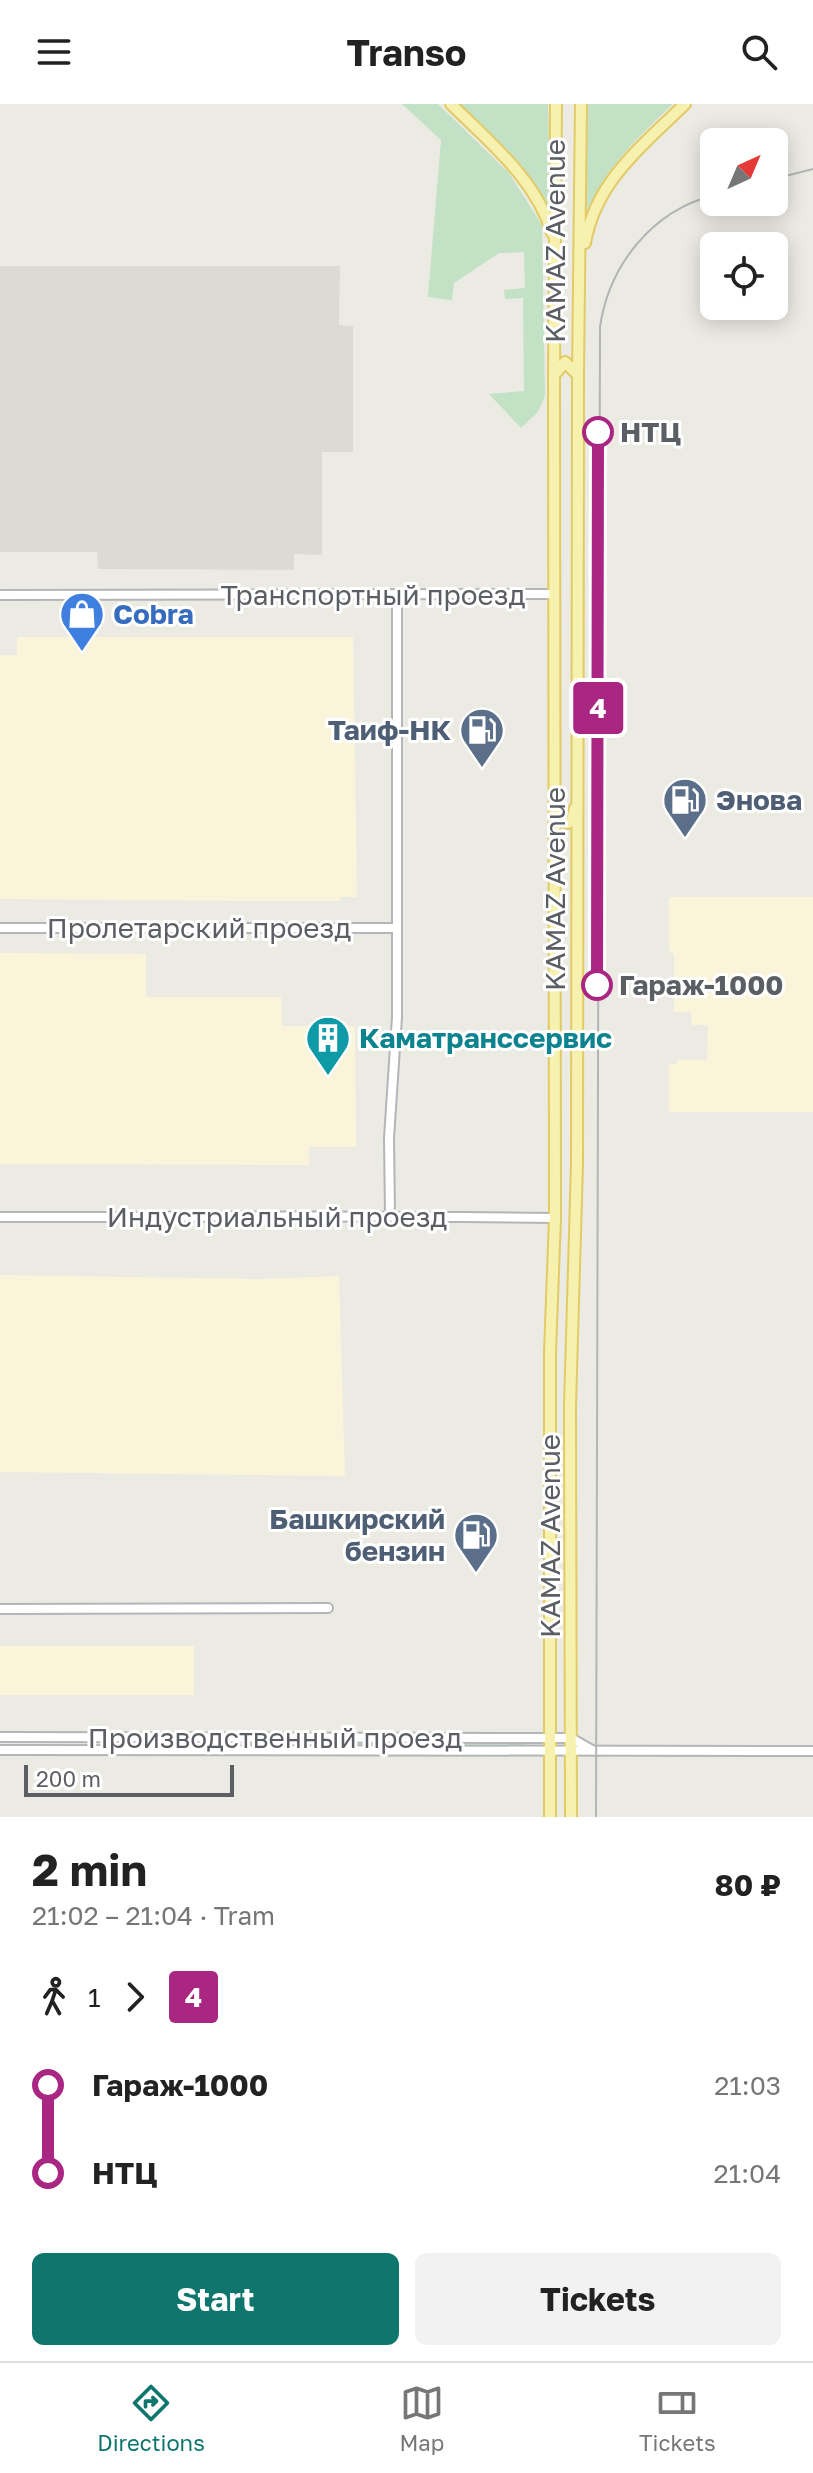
<!DOCTYPE html>
<meta charset="utf-8">
<style>
body{margin:0;font-family:"Golos Text",sans-serif;background:#f2f2f2;color:#222;height:100vh;display:flex;flex-direction:column;font-size:30px;white-space:nowrap}
*{box-sizing:border-box;margin:0}
p{font-size:26px;color:#767676}
.icon{flex:none;width:44px;height:44px;fill:none;stroke:currentColor;stroke-width:2;stroke-linecap:round;stroke-linejoin:round}
.map{position:relative;height:1713px;overflow:hidden}
.drawer{display:flex;flex-direction:column;background:#fff;flex:1}
.drawer>*{flex:none}
.badge{padding:0 16px;border-radius:6px;font-size:28px;line-height:52px}
.needle{width:52px;rotate:44deg}
.buttons{position:absolute;left:700px;top:24px;display:grid;gap:16px}
.buttons a{display:grid;place-items:center;width:88px;height:88px;border-radius:12px;background:#fff;box-shadow:0 4px 20px #0003;font-size:40px}
.scale{position:absolute;left:24px;bottom:20px;width:210px;box-sizing:border-box;padding-left:8px;border:4px solid #5b5e62;border-top:0;font-size:22px;line-height:28px;white-space:nowrap;color:#5b5e62;-webkit-text-stroke:6px #fff;paint-order:stroke}
.map>.badge{position:absolute;translate:-50% -50%;box-shadow:0 0 0 4px #fff}
.legs{display:flex;align-items:center;gap:12px;height:88px;padding:0 32px;font-size:26px}
.legs p{margin-inline-start:auto}
.head{display:flex;align-items:center;justify-content:space-between;height:136px;padding:0 32px}
h1{font-size:44px;font-weight:700;line-height:60px}
.button{display:flex;gap:16px;margin-top:auto;padding:16px 32px}
.button a{flex:1;height:92px;border-radius:12px;background:#0f766e;color:#fff;font-size:32px;font-weight:700;line-height:92px;text-align:center}
.button a+a{background:#f2f2f2;color:#222}
ul{padding:0 32px;list-style:none}
li{display:flex;align-items:center;gap:28px;height:88px;font-size:30px}
li i{display:grid;place-items:center;width:12px;height:100%;margin:0 10px;background:currentColor}
li i::after{content:'';width:20px;height:20px;margin:-10px;border:6px solid;border-radius:50%;background:#fff}
li p{margin-inline-start:auto}
li:first-child i{background:linear-gradient(#0000 50%,currentColor 0)}
li:last-child i{background:linear-gradient(currentColor 50%,#0000 0)}
header{display:flex;justify-content:space-between;align-items:center;height:104px;padding:0 32px;background:#fff;font-size:36px;font-weight:700}
.menu{display:flex;justify-content:space-around;align-items:center;height:112px;border-top:2px solid #e0e0e0;background:#fff;font-size:22px;color:#767676}
.menu a{display:grid;justify-items:center;gap:4px}
.menu .current{color:#0f766e}
.map>svg:first-child{display:block}
</style>
<header><svg class="icon" aria-label="menu" viewBox="0 0 24 24"><path d="M4 6h16M4 12h16M4 18h16"/></svg>Transo<svg class="icon" aria-label="search" viewBox="0 0 24 24"><circle cx="10" cy="10" r="6"/><path d="M15 15l6 6"/></svg></header>
<div class="map">
<svg width="813" height="1713" viewBox="0 0 813 1713">
<rect width="100%" height="100%" fill="#ecebe3"/>
<!-- commercial -->
<path fill="#faf5da" d="M 17,533 L 353,533 L 357,793 L 340,793 L 339,797 L 272,797 L 0,795 L 0,551 L 17,551 Z
M 669,793 L 813,793 L 813,1008 L 669,1008 L 669,960 L 677,960 L 677,956 L 707,956 L 708,921 L 692,921 L 691,908 L 674,908 L 674,851 L 669,846 Z
M 0,849 L 146,850 L 146,893 L 281,893 L 282,922 L 355,922 L 356,1043 L 309,1043 L 309,1061 L 0,1060 Z
M 0,1171 L 262,1175 L 339,1172 L 345,1372 L 0,1368 Z
M 0,1542 L 194,1542 L 194,1591 L 0,1591 Z"/>
<!-- industrial -->
<path fill="#dbdad5" d="M 0,162 L 340,162 L 339,221 L 353,222 L 353,348 L 322,348 L 322,451 L 294,450 L 294,466 L 98,465 L 97,448 L 0,448 Z"/>
<!-- grass -->
<path fill="#c2e1c5" d="M 402,0 L 438,0 L 509,69 L 542,121 L 545,292 L 538,308 L 521,324 L 489,290 L 524,287 L 523,194 L 505,195 L 504,186 L 525,184 L 524,148 L 499,149 L 454,179 L 452,196 L 428,193 L 441,36 Z
M 459,0 L 548,0 L 550,107 L 518,58 Z
M 588,0 L 673,0 C 637,34 603,66 585,112 Z
M 221,1638 L 524,1638 L 526,1640 L 524,1643 L 221,1644 Z"/>
<g fill="none" stroke-linecap="round" stroke-linejoin="round">
<!-- minor casing -->
<g stroke="#b3b5b9" stroke-width="12">
<path id="minor" d="M 0,491 L 555,490
M 0,824 L 397,824
M 390,1111 L 389,1034 L 397,913 L 397,491
M 0,1113 C 185,1113 370,1111 555,1114
M 0,1505 L 328,1504
M 0,1633 L 571,1634 L 592,1646
M 0,1646 L 813,1647"/>
</g>
<!-- major casing -->
<g stroke="#e2ca66" stroke-width="14">
<path id="major" d="M 451,0 C 489,38 536,75 552,129
M 585,139 C 596,77 642,42 685,0
M 555,270 L 565,258 L 578,271
M 559,705 L 562,716 L 568,719 L 572,716 L 575,704
M 550,1713 L 550,1249 L 555,1114 L 554,271 L 556,0
M 571,1713 L 570,1302 L 577,1060 L 578,271 L 581,0"/>
</g>
<!-- minor -->
<use href="#minor" stroke="#fff" stroke-width="8"/>
<!-- major -->
<use href="#major" stroke="#f6f1ae" stroke-width="10"/>
<!-- tram -->
<path stroke="#b3b4b4" stroke-width="2" d="M 774,75 L 813,65
M 596,1713 L 600,223 C 609,161 652,107 714,91"/>
</g>
<g fill="none" stroke-linecap="round" stroke-linejoin="round">
<!-- line-1 casing -->
<g stroke="#fff" stroke-width="18">
<path id="line-1" d="M 597,881 L 598,328"/>
</g>
<!-- line-1 -->
<use href="#line-1" stroke="#a92683" stroke-width="12"/>
</g>
<!-- icons -->
<defs>
<g id="shop-pin" transform="scale(2.3)"><path d="M0 17L-7.5 6A9.5 9.5 0 1 1 7.5 6Z" fill="#3f7fe0" stroke="#fff"/><path d="M-5-2.5h2.3a2.7 3.5 0 0 1 5.4 0H5L5.5 6h-11ZM-1.5-2.5h3a1.5 2.3 0 0 0-3 0Z" fill="#fff"/></g>
<g id="fuel-pin" transform="scale(2.3)"><path d="M0 17L-7.5 6A9.5 9.5 0 1 1 7.5 6Z" fill="#5c6f8a" stroke="#fff"/><path d="M-5.5-6h7V0h2V4h1.3V-2.5L3-4.5l.8-.8L6-3V5H2.5V1h-1V6h-7ZM-4.2-4.7v3.2H.2V-4.7Z" fill="#fff"/></g>
<g id="building-pin" transform="scale(2.3)"><path d="M0 17L-7.5 6A9.5 9.5 0 1 1 7.5 6Z" fill="#0f9aa8" stroke="#fff"/><path d="M-4-6H4V6H1V3H-1V6H-4ZM-2.5-4.3h1.7v1.8h-1.7ZM.8-4.3h1.7v1.8H.8ZM-2.5-1h1.7V.8h-1.7ZM.8-1h1.7V.8H.8Z" fill="#fff"/></g>
</defs>
<g fill-rule="evenodd">
<use href="#shop-pin" x="82" y="510"/>
<use href="#fuel-pin" x="482" y="626"/>
<use href="#fuel-pin" x="685" y="696"/>
<use href="#building-pin" x="328" y="934"/>
<use href="#fuel-pin" x="476" y="1431"/>
</g>
<!-- markers -->
<g fill="#fff" stroke="#a92683" stroke-width="4">
<circle cx="598" cy="328" r="14"/>
<circle cx="597" cy="881" r="14"/>
</g>
<g text-anchor="middle" stroke-width="6" stroke-linejoin="round" paint-order="stroke">
<!-- street labels -->
<g font-size="28" fill="#5b5e62" stroke="#fff">
<text transform="translate(555 137) rotate(-90)" y="10">KAMAZ Avenue</text>
<text x="373" y="501">Транспортный проезд</text>
<text transform="translate(555 785) rotate(-90)" y="10">KAMAZ Avenue</text>
<text x="199" y="834">Пролетарский проезд</text>
<text x="277" y="1123">Индустриальный проезд</text>
<text transform="translate(550 1432) rotate(-90)" y="10">KAMAZ Avenue</text>
<text x="275" y="1644">Производственный проезд</text>
</g>
<!-- stop labels -->
<g font-size="28" font-weight="bold" fill="#5b5e62" stroke="#fff" text-anchor="start">
<text x="620" y="338">НТЦ</text>
<text x="619" y="891">Гараж-1000</text>
</g>
<!-- shop labels -->
<g font-size="28" font-weight="bold" fill="#366cbe" stroke="#fff" text-anchor="start">
<text x="113" y="520">Cobra</text>
</g>
<!-- service labels -->
<g font-size="28" font-weight="bold" fill="#4e5e75" stroke="#fff" text-anchor="end">
<text x="451" y="636">Таиф-НК</text>
<text x="716" y="706" text-anchor="start">Энова</text>
<text x="445" y="1425">Башкирский<tspan x="445" dy="32">бензин</tspan></text>
</g>
<!-- culture labels -->
<g font-size="28" font-weight="bold" fill="#0d838f" stroke="#fff" text-anchor="start">
<text x="359" y="944">Каматранссервис</text>
</g>
</g>
</svg>
<div class="buttons">
<a><svg class="needle" viewBox="-14 -14 28 28"><path d="M0-13l5 13h-10z" fill="#e53935"/><path d="M0 13l5-13h-10z" fill="#767676"/></svg></a>
<a><svg class="icon" aria-label="locate" viewBox="0 0 24 24"><circle cx="12" cy="12" r="6"/><path d="M12 2v4M12 18v4M2 12h4M18 12h4"/></svg></a>
</div>
<div class="scale">200 m</div>
<b class="badge" style="left:598px;top:604px;background:#a92683;color:#fff">4</b>
</div>
<section class="drawer">
<div class="head"><div><h1>2 min</h1><p>21:02 – 21:04 · Tram</p></div><b>80 ₽</b></div>
<div class="legs"><svg class="icon" aria-label="walk" viewBox="0 0 24 24"><circle cx="13" cy="4" r="2"/><path d="M13 8l-2 6 4 7M11 14l-3 7M7 12l3-4h3l4 4"/></svg>1<svg class="icon" aria-label="forward" viewBox="0 0 24 24"><path d="M9 5l7 7-7 7"/></svg><b class="badge" style="background:#a92683;color:#fff">4</b></div>
<ul>
<li><i style="color:#a92683"></i><b>Гараж-1000</b><p>21:03</p></li>
<li><i style="color:#a92683"></i><b>НТЦ</b><p>21:04</p></li>
</ul>
<div class="button"><a>Start</a><a>Tickets</a></div>
</section>
<nav class="menu">
<a class="current"><svg class="icon" aria-label="directions" viewBox="0 0 24 24"><path d="M12 3l9 9-9 9-9-9zM9 14v-3h6M13 9l2 2-2 2"/></svg>Directions</a>
<a><svg class="icon" aria-label="map" viewBox="0 0 24 24"><path d="M3 6l6-2 6 2 6-2v14l-6 2-6-2-6 2zM9 4v14M15 6v14"/></svg>Map</a>
<a><svg class="icon" aria-label="tickets" viewBox="0 0 24 24"><path d="M3 7h18v10H3zM15 7v10"/></svg>Tickets</a>
</nav>
